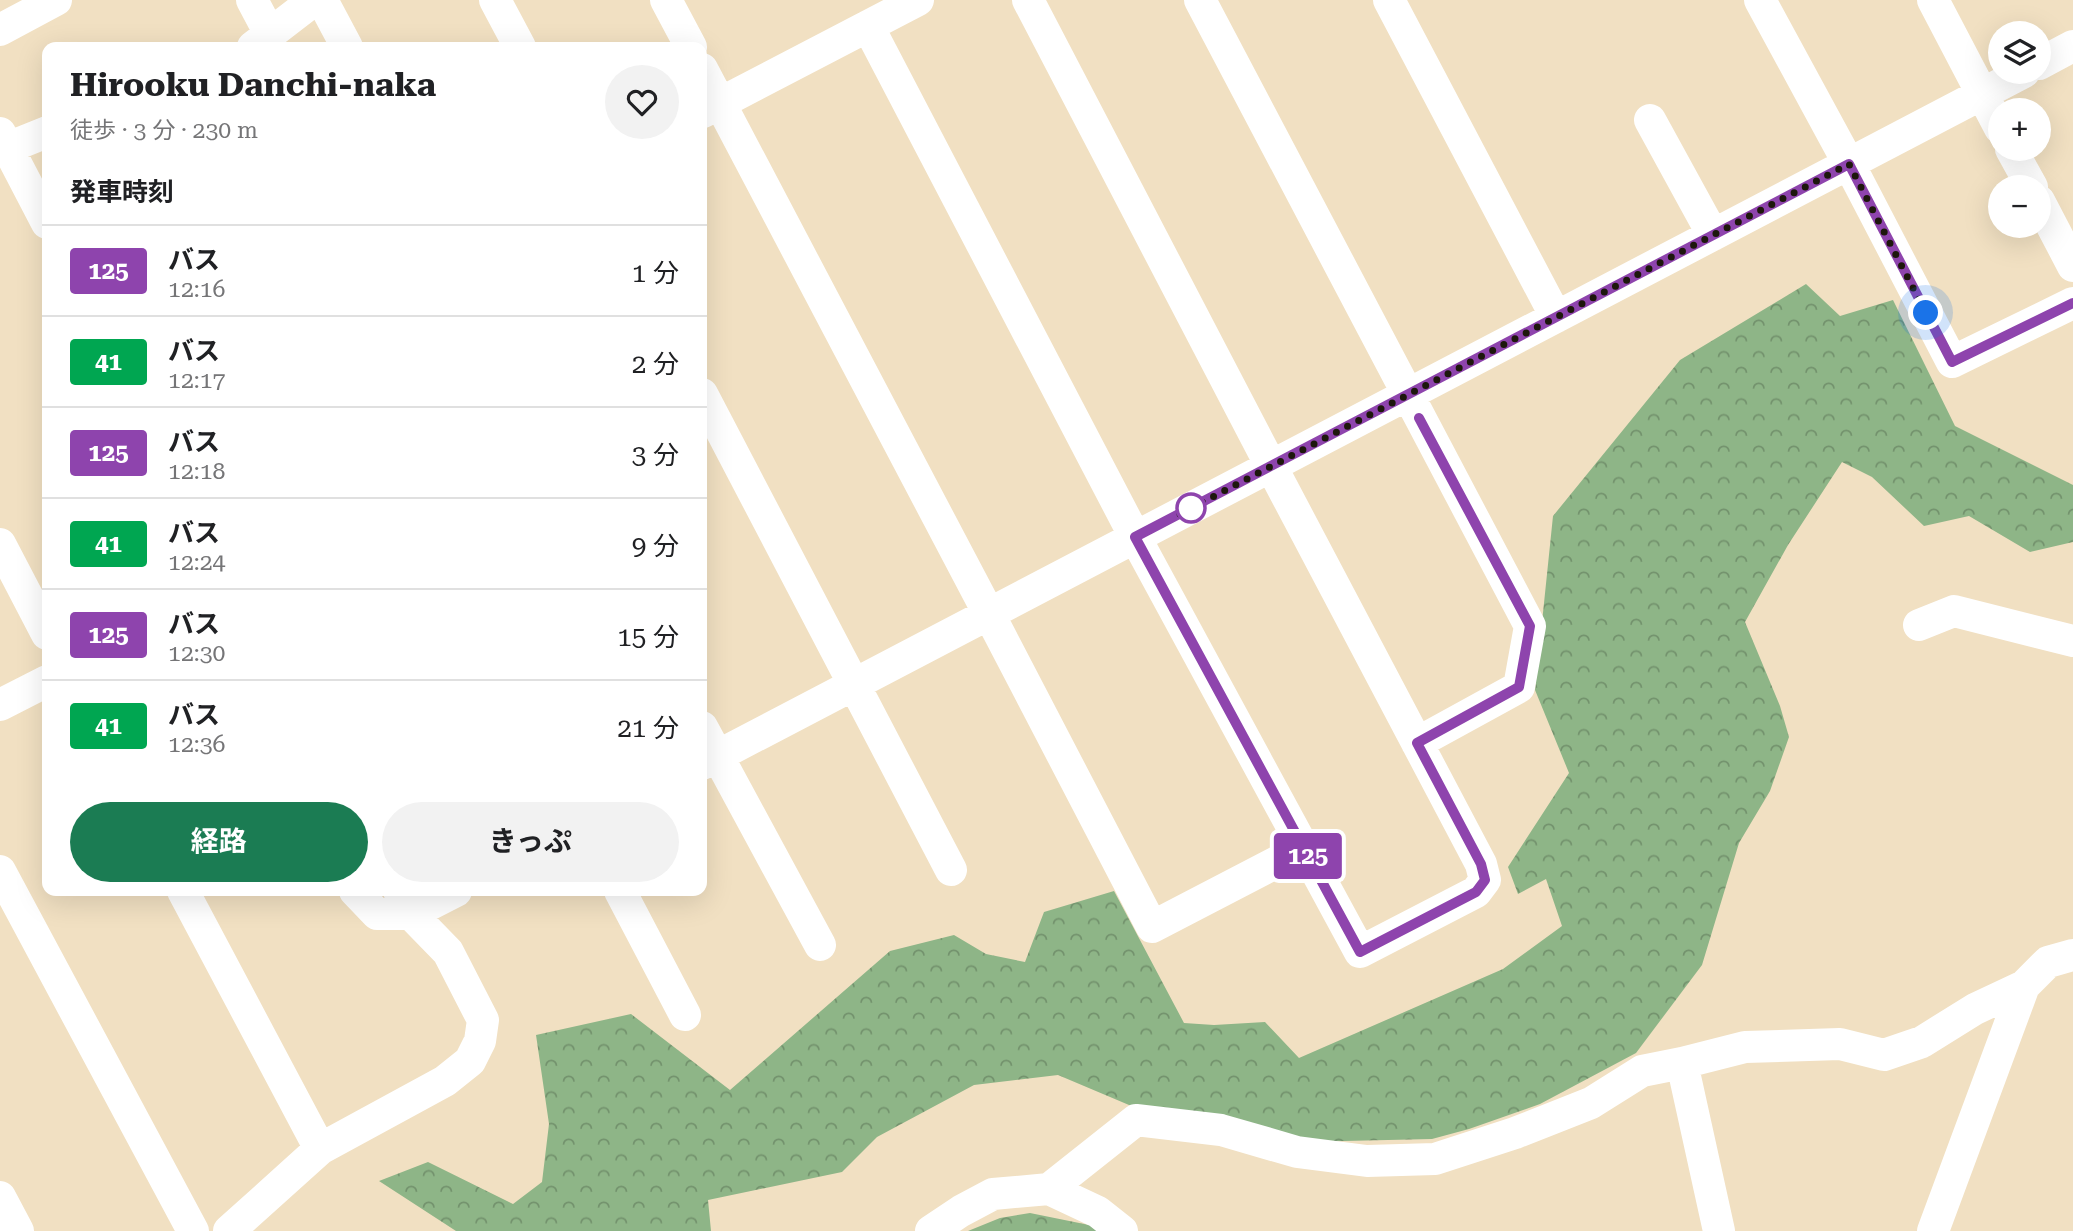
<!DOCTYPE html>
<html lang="ja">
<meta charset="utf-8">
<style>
body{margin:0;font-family:"Roboto Serif","Noto Sans JP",serif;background:#f2f2f2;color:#202124;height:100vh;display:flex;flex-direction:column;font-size:26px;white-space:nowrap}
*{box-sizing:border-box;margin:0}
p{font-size:23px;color:#757577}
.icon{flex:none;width:38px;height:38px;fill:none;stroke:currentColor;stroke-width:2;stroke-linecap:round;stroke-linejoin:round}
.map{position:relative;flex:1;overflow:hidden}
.details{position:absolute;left:42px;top:42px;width:665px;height:854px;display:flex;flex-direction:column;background:#fff;border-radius:14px;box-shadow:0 7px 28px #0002}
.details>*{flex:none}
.badge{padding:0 14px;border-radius:5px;font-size:24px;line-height:46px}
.controls{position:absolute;left:1988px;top:21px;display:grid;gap:14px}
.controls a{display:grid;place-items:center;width:63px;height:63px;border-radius:50%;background:#fff;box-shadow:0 7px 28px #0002;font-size:35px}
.you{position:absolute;width:35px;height:35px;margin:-18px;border:5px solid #fff;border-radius:50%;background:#1a73e8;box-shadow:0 0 0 10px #1a73e833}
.map>.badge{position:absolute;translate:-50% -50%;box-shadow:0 0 0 4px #fff}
h2{padding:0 28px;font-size:26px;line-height:63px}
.round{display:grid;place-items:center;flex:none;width:74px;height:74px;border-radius:37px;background:#f2f2f2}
.headline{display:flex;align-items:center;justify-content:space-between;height:119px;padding:0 28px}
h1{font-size:33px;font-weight:700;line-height:52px}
.action{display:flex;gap:14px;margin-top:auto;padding:14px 28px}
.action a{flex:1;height:80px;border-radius:42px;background:#1b7c53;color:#fff;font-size:28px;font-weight:700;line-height:80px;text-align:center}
.action a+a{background:#f2f2f2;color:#202124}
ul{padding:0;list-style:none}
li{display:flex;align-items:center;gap:21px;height:91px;padding:0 28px;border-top:2px solid #e0e0e0}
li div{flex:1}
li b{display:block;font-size:26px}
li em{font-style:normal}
li .badge{min-width:77px;font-weight:700;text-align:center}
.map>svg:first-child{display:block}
</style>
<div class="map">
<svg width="2073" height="1231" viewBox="0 0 2073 1231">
<defs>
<pattern id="forest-crowns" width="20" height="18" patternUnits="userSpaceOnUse" patternTransform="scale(1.75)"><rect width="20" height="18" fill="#8eb587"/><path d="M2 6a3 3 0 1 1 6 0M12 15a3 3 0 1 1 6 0" fill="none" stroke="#73926d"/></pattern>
</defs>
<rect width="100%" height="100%" fill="#f1e0c2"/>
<!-- forest -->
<path fill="url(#forest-crowns)" d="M 1806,284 L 1840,316 L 1893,300 L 1955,426 L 2073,485 L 2073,542 L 2030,552 L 1969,516 L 1924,526 L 1872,477 L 1842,462 L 1788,545 L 1745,622 L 1780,706 L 1789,737 L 1770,791 L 1739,843 L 1702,965 L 1636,1053 L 1540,1104 L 1469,1129 L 1432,1139 L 1300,1142 L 1208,1119 L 1129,1105 L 1058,1075 L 974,1085 L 877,1137 L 842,1172 L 708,1200 L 711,1231 L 456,1231 L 379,1181 L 428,1162 L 513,1204 L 542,1182 L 549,1124 L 536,1035 L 631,1014 L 730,1090 L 890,951 L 954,935 L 986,954 L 1025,962 L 1044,912 L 1114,891 L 1184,1023 L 1214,1025 L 1265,1022 L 1299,1058 L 1503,969 L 1562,926 L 1546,879 L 1518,894 L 1508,867 L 1569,773 L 1535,690 L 1553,516 L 1680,360 Z
M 1030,1213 L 1094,1226 L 1099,1231 L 968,1231 L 1000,1218 Z"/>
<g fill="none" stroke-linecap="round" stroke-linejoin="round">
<!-- minor -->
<path stroke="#fff" stroke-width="32" d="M 252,0 L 270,34
M 322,0 L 347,47
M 495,0 L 520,47
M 666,0 L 691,47
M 1200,0 L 1530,626 L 1519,687 L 1417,743
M 1389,0 L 1556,317
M 1760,0 L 1849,164 L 1952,362 L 2073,303
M 1933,0 L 2000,128
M 868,26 L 1135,537 L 1360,952 L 1476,892 L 1485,880 L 1481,864 L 1271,466 L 1028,0
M 0,30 L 56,0
M 253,47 L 314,0
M 2039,64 L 2073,46
M 702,69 L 989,614 L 1152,927 L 1304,848
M 703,112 L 918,0
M 1650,120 L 1713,235
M 0,133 L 47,223
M 2011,149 L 2032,187
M 0,151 L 47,132
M 2039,201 L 2073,266
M 702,394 L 951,870
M 0,544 L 47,634
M 1919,625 L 1954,611 L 2073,641
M 0,705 L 47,681
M 702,727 L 820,945
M 702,764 L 2024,72
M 0,871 L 193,1231
M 183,891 L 320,1149
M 355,891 L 377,914 L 411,914 L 456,891
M 620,891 L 685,1015
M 1682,1063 L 1719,1231
M 1049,1189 L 1136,1120 L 1221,1130 L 1297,1152 L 1367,1161 L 1435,1159 L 1515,1133 L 1591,1103 L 1642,1071 L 1682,1063 L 1745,1047 L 1840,1044 L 1884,1055 L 1922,1042 L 1975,1009 L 2024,986
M 0,1197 L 18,1231
M 229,1231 L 320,1149 L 445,1081 L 470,1061 L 480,1041 L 483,1020 L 448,952 L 411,914 L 399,891
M 931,1231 L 961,1211 L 993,1194 L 1049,1189 L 1098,1212 L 1122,1231
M 1933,1231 L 2024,986 L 2048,962 L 2073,955"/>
</g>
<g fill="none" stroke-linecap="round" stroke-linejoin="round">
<!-- line casing -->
<g stroke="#fff" stroke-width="16">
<path id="line" d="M 1419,418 L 1530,626 L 1519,687 L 1417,743 L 1481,864 L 1485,880 L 1476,892 L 1360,952 L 1135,537 L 1849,164 L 1952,362 L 2073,303"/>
</g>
<!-- line -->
<use href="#line" stroke="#8e44ad" stroke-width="10"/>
<!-- walk -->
<path stroke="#1d170c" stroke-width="7" stroke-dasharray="0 12.6" d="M 1191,508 L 1180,514 L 1849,164 L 1926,313"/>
</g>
<!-- markers -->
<circle fill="#fff" stroke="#8e44ad" stroke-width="3.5" cx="1191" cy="508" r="14"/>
</svg>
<div class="controls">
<a><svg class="icon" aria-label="layers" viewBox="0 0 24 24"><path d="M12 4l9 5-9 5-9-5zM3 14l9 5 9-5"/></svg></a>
<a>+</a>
<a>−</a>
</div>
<div class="you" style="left:1926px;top:313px"></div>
<b class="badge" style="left:1308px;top:856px;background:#8e44ad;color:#fff">125</b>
<section class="details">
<div class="headline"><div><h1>Hirooku Danchi-naka</h1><p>徒歩 · 3 分 · 230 m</p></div><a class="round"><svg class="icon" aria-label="heart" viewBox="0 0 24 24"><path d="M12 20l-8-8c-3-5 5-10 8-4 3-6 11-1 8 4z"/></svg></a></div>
<h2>発車時刻</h2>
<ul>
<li><span class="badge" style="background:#8e44ad;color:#fff">125</span><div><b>バス</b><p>12:16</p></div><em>1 分</em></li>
<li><span class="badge" style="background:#00a651;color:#fff">41</span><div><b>バス</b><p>12:17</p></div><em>2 分</em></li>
<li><span class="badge" style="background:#8e44ad;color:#fff">125</span><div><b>バス</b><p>12:18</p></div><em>3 分</em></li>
<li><span class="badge" style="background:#00a651;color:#fff">41</span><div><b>バス</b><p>12:24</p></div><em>9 分</em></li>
<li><span class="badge" style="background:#8e44ad;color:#fff">125</span><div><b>バス</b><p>12:30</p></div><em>15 分</em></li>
<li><span class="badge" style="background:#00a651;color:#fff">41</span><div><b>バス</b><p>12:36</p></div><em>21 分</em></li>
</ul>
<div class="action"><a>経路</a><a>きっぷ</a></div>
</section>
</div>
